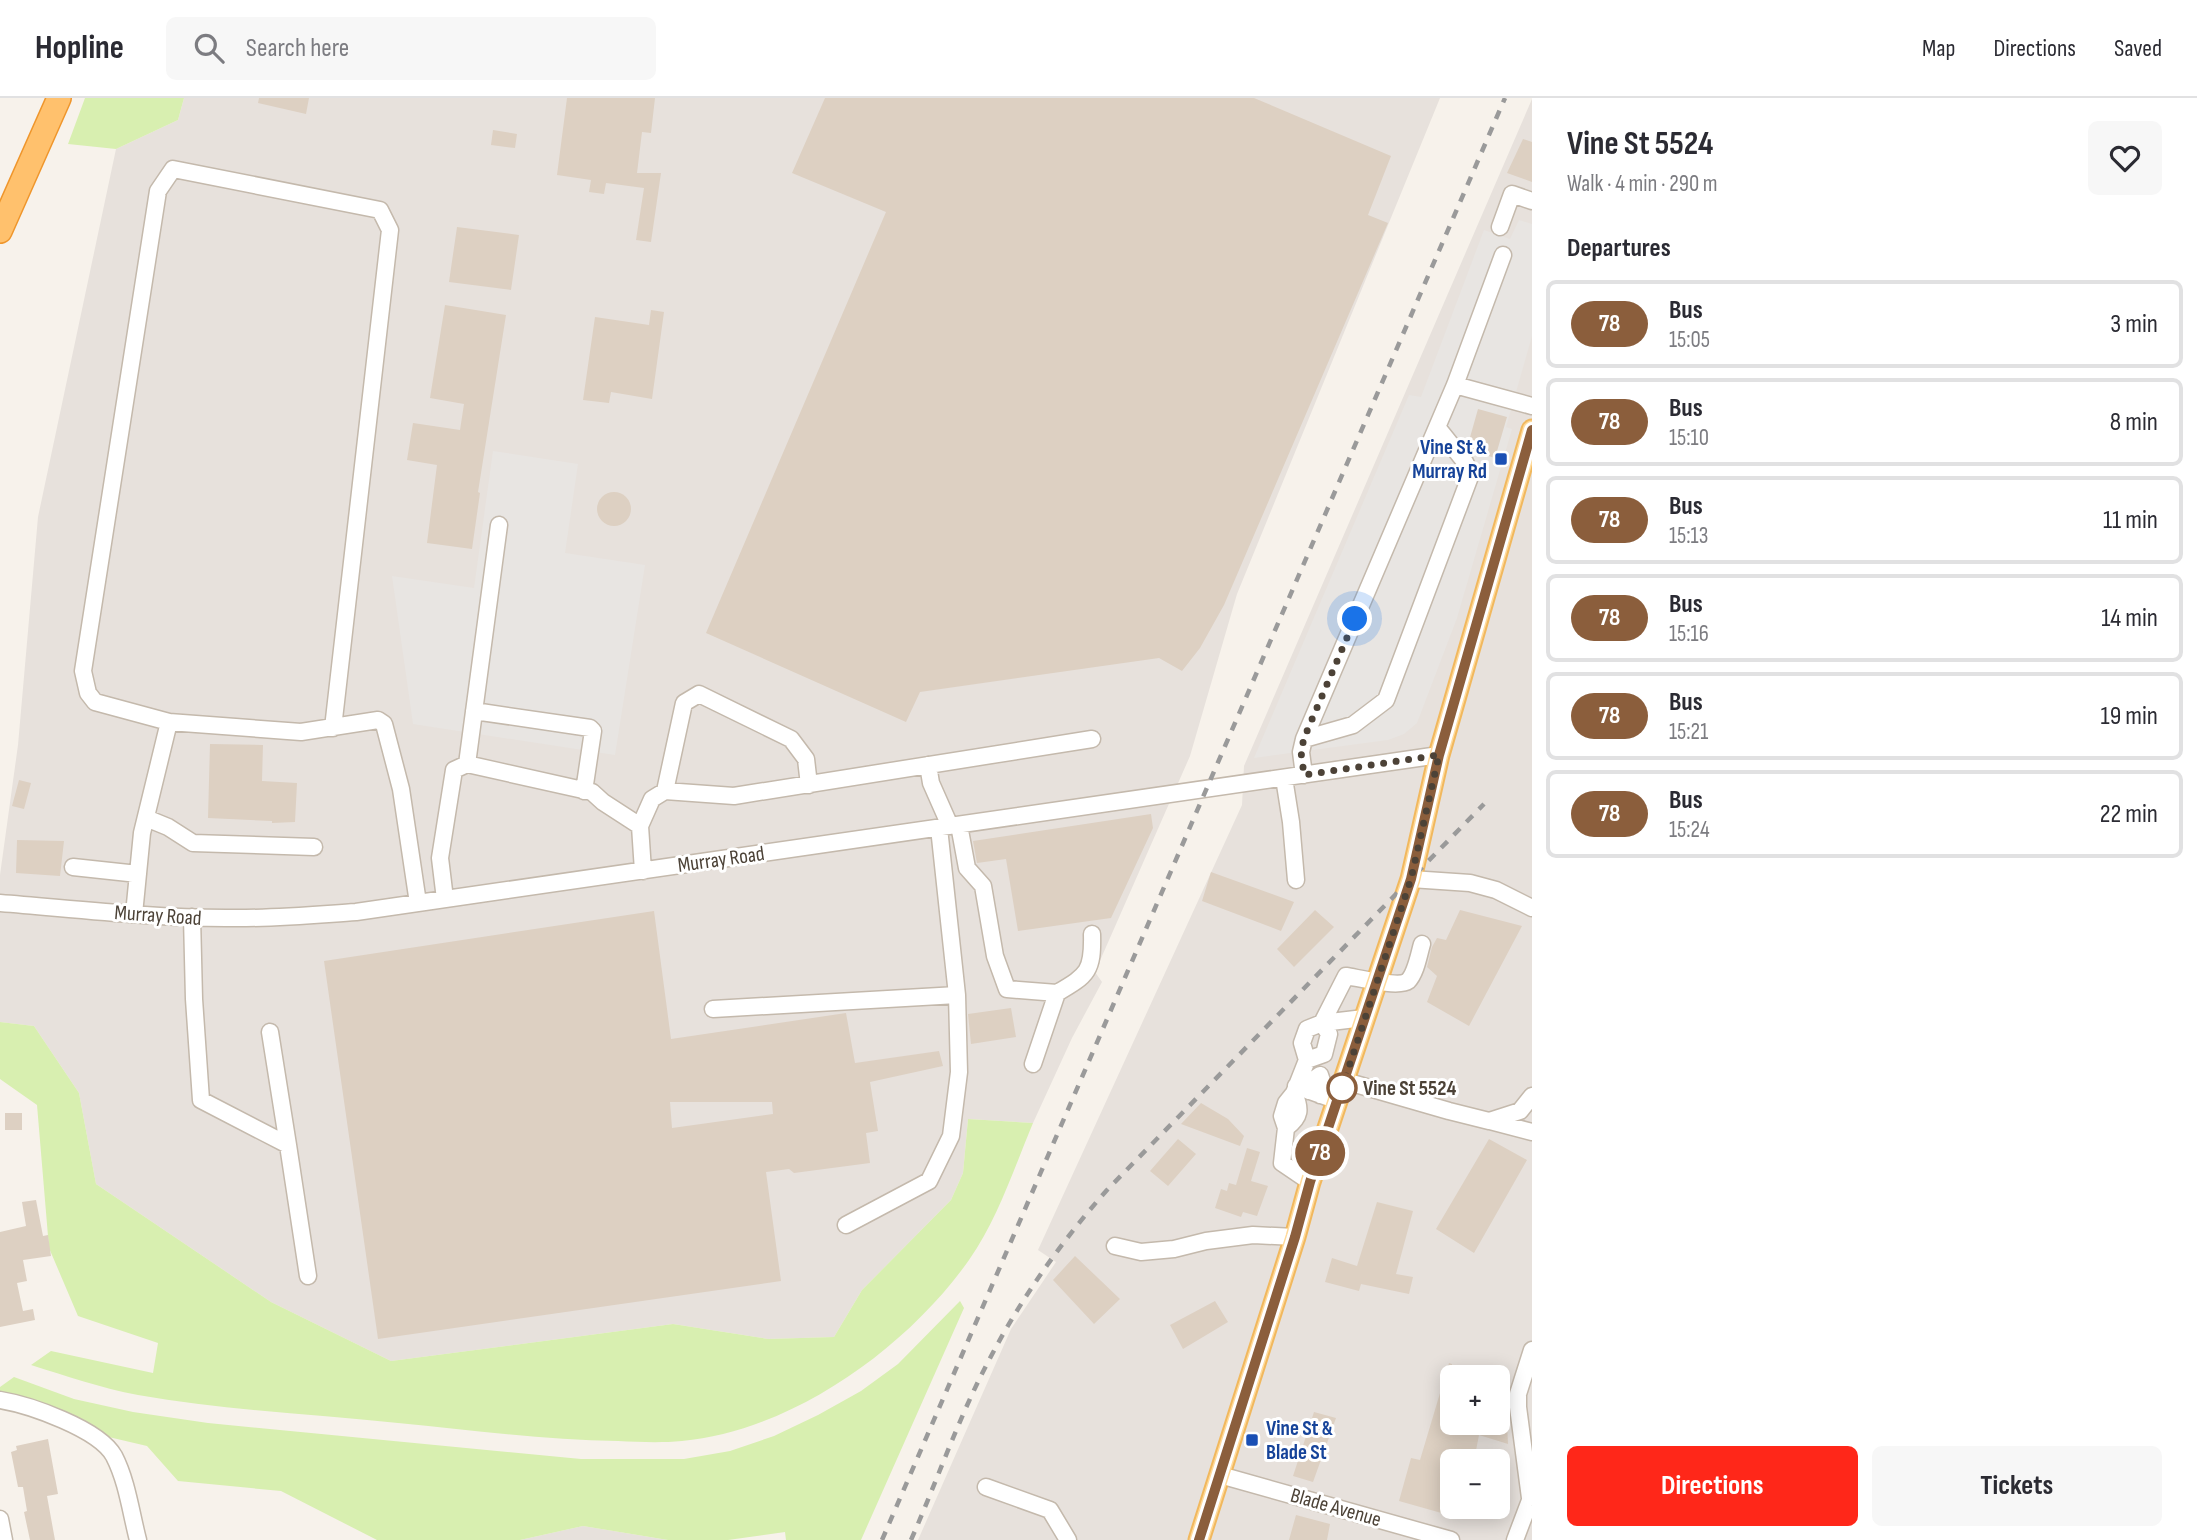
<!DOCTYPE html>
<meta charset="utf-8">
<style>
body{margin:0;font-family:"Sofia Sans Condensed",sans-serif;background:#f7f7f7;color:#2b2b33;height:100vh;display:flex;flex-direction:column;font-size:26px;white-space:nowrap}
*{box-sizing:border-box;margin:0}
p{font-size:23px;color:#7c7c81}
.icon{flex:none;width:38px;height:38px;fill:none;stroke:currentColor;stroke-width:2;stroke-linecap:round;stroke-linejoin:round}
.map{position:relative;flex:1;overflow:hidden}
.details{display:flex;flex-direction:column;background:#fff;width:665px}
.details>*{flex:none}
.badge{padding:0 14px;border-radius:23px;font-size:24px;line-height:46px}
.controls{position:absolute;left:1440px;top:1267px;display:grid;gap:14px}
.controls a{display:grid;place-items:center;width:70px;height:70px;border-radius:10px;background:#fff;box-shadow:0 4px 18px #0003;font-size:35px}
.you{position:absolute;width:35px;height:35px;margin:-18px;border:5px solid #fff;border-radius:50%;background:#1a73e8;box-shadow:0 0 0 10px #1a73e833}
.map>.badge{position:absolute;translate:-50% -50%;box-shadow:0 0 0 4px #fff}
h2{padding:0 35px;font-size:26px;line-height:63px}
.round{display:grid;place-items:center;flex:none;width:74px;height:74px;border-radius:10px;background:#f7f7f7}
.headline{display:flex;align-items:center;justify-content:space-between;height:119px;padding:0 35px}
h1{font-size:33px;font-weight:700;line-height:52px}
.cta{display:flex;gap:14px;margin-top:auto;padding:14px 35px}
.cta a{flex:1;height:80px;border-radius:10px;background:#ff2719;color:#fff;font-size:28px;font-weight:700;line-height:80px;text-align:center}
.cta a+a{background:#f7f7f7;color:#2b2b33}
ul{padding:0;list-style:none}
li{display:flex;align-items:center;gap:21px;height:88px;margin:0 14px 10px;padding:0 21px;border:4px solid #e1e1e2;border-radius:10px}
li div{flex:1}
li b{display:block;font-size:26px}
li em{font-style:normal}
li .badge{min-width:77px;font-weight:700;text-align:center}
header{display:flex;align-items:center;gap:42px;box-sizing:border-box;height:98px;padding:0 35px;background:#fff;border-bottom:2px solid #e1e1e2}
header strong{font-size:33px}
nav{display:flex;gap:38px;margin-inline-start:auto;font-size:24px}
.search{width:490px;height:63px;background:#f7f7f7;display:flex;align-items:center;gap:18px;box-sizing:border-box;padding:0 24px;border-radius:10px;color:#7c7c81;font-size:26px}
main{display:flex;flex:1;min-height:0}
.map>svg:first-child{display:block}
</style>
<header>
<strong>Hopline</strong>
<div class="search"><svg class="icon" aria-label="search" viewBox="0 0 24 24"><circle cx="10" cy="10" r="6"/><path d="M15 15l6 6"/></svg>Search here</div>
<nav><a>Map</a><a>Directions</a><a>Saved</a></nav>
</header>
<main>
<div class="map">
<svg width="1532" height="1442" viewBox="0 0 1532 1442">
<rect width="100%" height="100%" fill="#f7f2eb"/>
<!-- industrial -->
<path fill="#e7e1dc" fill-rule="evenodd" d="M 184,0 L 1440,0 L 1237,496 L 1190,658 L 1095,874 L 1102,884 L 1072,940 L 1033,1025 L 968,1021 L 963,1075 L 951,1102 L 862,1192 L 834,1239 L 768,1241 L 673,1226 L 391,1263 L 271,1204 L 96,1086 L 79,995 L 34,928 L 0,924 L 0,777 L 18,647 L 38,419 L 116,51 L 178,22 Z
M 1532,1 L 1532,1442 L 918,1442 L 1011,1231 L 1056,1164 L 1038,1152 L 1242,707 L 1244,668 ZM 1452,1279 L 1498,1279 L 1498,1325 L 1452,1325 ZM 1452,1363 L 1498,1363 L 1498,1409 L 1452,1409 Z
M 583,1428 L 668,1442 L 520,1442 Z"/>
<!-- green -->
<path fill="#d8efb0" d="M 85,0 L 184,0 L 178,22 L 116,51 L 68,46 Z
M 0,924 L 34,928 L 79,995 L 96,1086 L 271,1204 L 391,1263 L 673,1226 L 768,1241 L 834,1239 L 862,1192 L 951,1102 L 963,1075 L 968,1021 L 1033,1025 C 1014,1070 998,1121 969,1162 C 907,1250 792,1333 682,1343 C 661,1345 639,1344 618,1343 C 545,1342 471,1332 398,1325 C 311,1316 223,1312 138,1297 C 101,1290 66,1278 31,1267 L 51,1253 L 153,1275 L 158,1245 L 78,1218 L 49,1150 L 37,1007 L 0,981 Z
M 960,1203 L 964,1210 L 861,1442 L 786,1442 L 785,1434 L 728,1442 L 668,1442 L 583,1428 L 520,1442 L 377,1442 L 281,1393 L 178,1383 L 147,1348 L 66,1329 L 0,1300 L 0,1289 L 14,1279 L 74,1301 L 133,1314 L 208,1325 L 581,1361 L 684,1361 L 730,1353 L 774,1338 L 818,1317 L 861,1293 L 898,1266 Z"/>
<!-- parking -->
<path fill="#e8e5e2" d="M 1519,122 L 1532,126 L 1532,238 L 1506,329 L 1512,331 L 1457,520 L 1417,625 L 1404,636 L 1388,642 L 1254,660 L 1409,297 L 1421,299 L 1484,132 L 1510,141 Z
M 493,353 L 578,366 L 565,455 L 645,467 L 615,657 L 413,626 L 392,478 L 474,490 Z"/>
<!-- building -->
<path fill="#ddd0c2" fill-rule="evenodd" d="M 259,0 L 309,0 L 306,16 L 258,5 Z
M 567,0 L 655,0 L 651,35 L 642,34 L 637,75 L 661,75 L 651,144 L 636,142 L 644,90 L 606,85 L 604,96 L 589,94 L 591,82 L 557,77 Z
M 825,0 L 1254,0 L 1391,58 L 1368,117 L 1388,125 L 1224,507 L 1200,550 L 1182,573 L 1159,560 L 920,594 L 906,624 L 706,535 L 886,114 L 792,75 Z
M 493,32 L 517,36 L 515,50 L 491,47 Z
M 1523,41 L 1532,44 L 1532,84 L 1507,75 Z
M 457,129 L 519,137 L 511,192 L 449,184 Z
M 445,207 L 506,217 L 478,394 L 480,395 L 472,451 L 427,445 L 437,367 L 407,362 L 413,325 L 460,332 L 464,306 L 430,300 Z
M 651,212 L 664,214 L 652,301 L 611,294 L 609,305 L 583,302 L 595,219 L 649,227 Z
M 1478,311 L 1507,319 L 1495,360 L 1469,352 L 1467,350 Z
M597 411a17 17 0 1 1 34 0a17 17 0 1 1-34 0Z
M 210,646 L 263,647 L 262,683 L 297,685 L 295,724 L 272,725 L 272,723 L 208,720 Z
M 19,682 L 31,685 L 24,711 L 12,708 Z
M 1151,716 L 1153,730 L 1111,820 L 1018,833 L 1006,761 L 977,765 L 973,743 Z
M 17,742 L 64,743 L 60,778 L 16,775 Z
M 1211,774 L 1294,804 L 1281,833 L 1202,803 Z
M 1315,812 L 1334,829 L 1294,869 L 1277,851 Z
M 1460,812 L 1522,828 L 1469,928 L 1427,904 L 1437,878 L 1427,869 L 1432,849 L 1437,840 L 1446,842 Z
M 654,813 L 671,941 L 846,915 L 855,965 L 939,953 L 943,968 L 870,984 L 878,1033 L 866,1035 L 870,1065 L 794,1075 L 789,1071 L 766,1074 L 781,1183 L 378,1241 L 324,863 ZM 670,1004 L 772,1004 L 773,1016 L 672,1030 Z
M 1011,910 L 1016,939 L 971,946 L 968,916 Z
M 1201,1005 L 1228,1021 L 1244,1038 L 1240,1048 L 1181,1026 Z
M 5,1015 L 22,1015 L 22,1032 L 5,1032 Z
M 1178,1041 L 1196,1056 L 1168,1088 L 1150,1073 Z
M 1489,1041 L 1527,1062 L 1474,1155 L 1436,1131 Z
M 1247,1050 L 1260,1054 L 1251,1083 L 1268,1088 L 1257,1118 L 1243,1114 L 1241,1119 L 1215,1110 L 1221,1091 L 1227,1093 L 1229,1085 L 1236,1087 Z
M 36,1102 L 43,1138 L 48,1137 L 51,1158 L 23,1162 L 27,1183 L 17,1185 L 23,1213 L 33,1211 L 35,1222 L 0,1229 L 0,1134 L 26,1128 L 22,1104 Z
M 1377,1104 L 1413,1113 L 1396,1176 L 1413,1179 L 1409,1196 L 1361,1186 L 1359,1193 L 1325,1184 L 1332,1160 L 1357,1168 Z
M 1075,1158 L 1120,1201 L 1094,1226 L 1053,1182 Z
M 1215,1203 L 1228,1224 L 1183,1251 L 1170,1227 Z
M 1449,1265 L 1452,1266 L 1452,1325 L 1507,1325 L 1508,1346 L 1479,1337 L 1474,1363 L 1452,1363 L 1452,1418 L 1399,1403 L 1411,1360 L 1420,1362 Z
M 1314,1314 L 1336,1320 L 1313,1384 L 1293,1378 Z
M 48,1341 L 58,1396 L 47,1398 L 55,1442 L 30,1442 L 24,1414 L 27,1413 L 23,1389 L 18,1389 L 11,1354 L 17,1352 L 16,1348 Z
M 1296,1417 L 1330,1426 L 1327,1442 L 1289,1442 Z"/>
<g fill="none" stroke-linecap="round" stroke-linejoin="round">
<!-- minor casing -->
<g stroke="#c4b9ac" stroke-width="19">
<path id="minor" d="M 1500,129 L 1512,96 L 1532,103
M 1455,287 L 1532,308
M 474,613 L 590,630 L 593,633 L 584,693
M 169,624 L 95,604 L 88,595 L 83,573 L 158,93 L 173,71 L 380,112 L 390,132 L 333,630
M 1304,641 L 1353,627 L 1386,602 L 1471,376 L 1465,364 L 1437,329
M 467,666 L 499,427
M 928,667 L 931,685 L 950,728
M 1304,677 L 1301,654 L 1304,641 L 1455,287 L 1503,157
M 1284,680 L 1291,724 L 1296,782
M 665,693 L 684,605 L 699,596 L 791,641 L 806,661 L 809,687
M 146,720 L 168,729 L 193,745 L 314,749
M 959,727 L 967,770 L 983,788 L 995,858 L 1007,891 L 1057,895 L 1033,966
M 640,728 L 652,701 L 665,693 L 734,698 L 1092,641
M 73,769 L 138,776
M 1411,781 L 1470,785 L 1496,792 L 1532,810
M 445,801 L 440,760 L 454,672 L 467,666 L 592,694 L 603,704 L 640,728 L 643,773
M 0,805 C 75,811 151,820 226,820 C 270,821 312,817 356,814 L 1439,657
M 134,816 L 142,735 L 169,624 L 301,634 L 378,622 L 384,626 L 401,691 L 418,805
M 192,819 L 194,901 L 201,1002 L 288,1047 L 308,1178
M 1057,895 C 1088,877 1093,873 1092,836
M 713,911 L 957,897 L 939,730
M 270,934 L 288,1047
M 1307,962 L 1324,956 L 1329,936 L 1322,925 L 1364,920
M 1345,983 L 1449,1013 L 1489,1023 L 1520,1013 L 1532,998
M 1296,988 L 1338,1003
M 1309,993 L 1313,982 L 1320,977 L 1323,986 L 1320,997
M 1490,1023 L 1532,1034
M 1286,1030 C 1301,1019 1301,1011 1294,995
M 1310,1084 L 1282,1065 L 1286,1030 L 1282,1018 L 1286,1005 L 1294,995 L 1307,962 L 1302,945 L 1307,931 L 1322,925 L 1346,878 C 1359,880 1399,890 1408,883 C 1416,875 1419,856 1422,846
M 846,1127 L 929,1083 L 951,1038 L 959,974 L 957,897
M 1115,1148 L 1141,1154 L 1174,1151 L 1206,1143 L 1253,1137 L 1295,1139
M 0,1302 C 30,1307 99,1331 114,1358 C 127,1383 131,1415 138,1442
M 1220,1377 L 1451,1442
M 986,1389 L 1050,1412 L 1068,1442
M 1530,1400 L 1518,1309 L 1518,1296 L 1532,1252
M 0,1421 L 4,1442
M 1515,1442 L 1532,1397"/>
</g>
<!-- major casing -->
<g stroke="#f1b85e" stroke-width="23">
<path id="major" d="M 1199,1442 L 1295,1139 L 1310,1084 L 1411,781 L 1439,657 L 1532,332"/>
</g>
<!-- highway casing -->
<g stroke="#ef962c" stroke-width="26">
<path id="highway" d="M 0,133 L 59,0"/>
</g>
<!-- minor -->
<use href="#minor" stroke="#fff" stroke-width="16"/>
<!-- major -->
<use href="#major" stroke="#ffda9b" stroke-width="19"/>
<!-- highway -->
<use href="#highway" stroke="#ffc16d" stroke-width="23"/>
<!-- rail -->
<path stroke="#9a9a9a" stroke-width="4.5" stroke-dasharray="9 9" stroke-linecap="butt" d="M 882,1442 L 1505,0
M 911,1442 C 937,1383 958,1321 988,1264 C 1020,1202 1060,1145 1107,1092 L 1484,706"/>
</g>
<g fill="none" stroke-linecap="round" stroke-linejoin="round">
<!-- line casing -->
<g stroke="#fff" stroke-width="16">
<path id="line" d="M 1199,1442 L 1295,1139 L 1310,1084 L 1411,781 L 1439,657 L 1532,332"/>
</g>
<!-- line -->
<use href="#line" stroke="#8b5e3c" stroke-width="10"/>
<!-- walk -->
<path stroke="#4c4237" stroke-width="7" stroke-dasharray="0 12.6" d="M 1342,990 L 1411,781 L 1439,657 L 1304,677 L 1301,654 L 1304,640 L 1355,521"/>
</g>
<!-- markers -->
<g fill="#1a4fb4" stroke="#fff" stroke-width="2.5">
<rect x="1494" y="354" width="14" height="14" rx="3.5"/>
<rect x="1245" y="1335" width="14" height="14" rx="3.5"/>
</g>
<circle fill="#fff" stroke="#8b5e3c" stroke-width="3.5" cx="1342" cy="990" r="14"/>
<g text-anchor="middle" stroke-width="6" stroke-linejoin="round" paint-order="stroke">
<!-- transit labels -->
<g font-size="21" font-weight="bold" fill="#164399" stroke="#fff" text-anchor="end">
<text x="1487" y="356">Vine St &amp;<tspan x="1487" dy="24">Murray Rd</tspan></text>
<text x="1266" y="1337" text-anchor="start">Vine St &amp;<tspan x="1266" dy="24">Blade St</tspan></text>
</g>
<!-- street labels -->
<g font-size="21" fill="#4c4237" stroke="#fff">
<text transform="translate(721 761) rotate(-8)" y="7">Murray Road</text>
<text transform="translate(158 817) rotate(4)" y="7">Murray Road</text>
<text transform="translate(1336 1409) rotate(16)" y="7">Blade Avenue</text>
</g>
<!-- stop labels -->
<g font-size="21" font-weight="bold" fill="#4c4237" stroke="#fff" text-anchor="start">
<text x="1363" y="997">Vine St 5524</text>
</g>
</g>
</svg>
<div class="controls">
<a>+</a>
<a>−</a>
</div>
<div class="you" style="left:1355px;top:521px"></div>
<b class="badge" style="left:1320px;top:1055px;background:#8b5e3c;color:#fff">78</b>
</div>
<section class="details">
<div class="headline"><div><h1>Vine St 5524</h1><p>Walk · 4 min · 290 m</p></div><a class="round"><svg class="icon" aria-label="heart" viewBox="0 0 24 24"><path d="M12 20l-8-8c-3-5 5-10 8-4 3-6 11-1 8 4z"/></svg></a></div>
<h2>Departures</h2>
<ul>
<li><span class="badge" style="background:#8b5e3c;color:#fff">78</span><div><b>Bus</b><p>15:05</p></div><em>3 min</em></li>
<li><span class="badge" style="background:#8b5e3c;color:#fff">78</span><div><b>Bus</b><p>15:10</p></div><em>8 min</em></li>
<li><span class="badge" style="background:#8b5e3c;color:#fff">78</span><div><b>Bus</b><p>15:13</p></div><em>11 min</em></li>
<li><span class="badge" style="background:#8b5e3c;color:#fff">78</span><div><b>Bus</b><p>15:16</p></div><em>14 min</em></li>
<li><span class="badge" style="background:#8b5e3c;color:#fff">78</span><div><b>Bus</b><p>15:21</p></div><em>19 min</em></li>
<li><span class="badge" style="background:#8b5e3c;color:#fff">78</span><div><b>Bus</b><p>15:24</p></div><em>22 min</em></li>
</ul>
<div class="cta"><a>Directions</a><a>Tickets</a></div>
</section>
</main>
